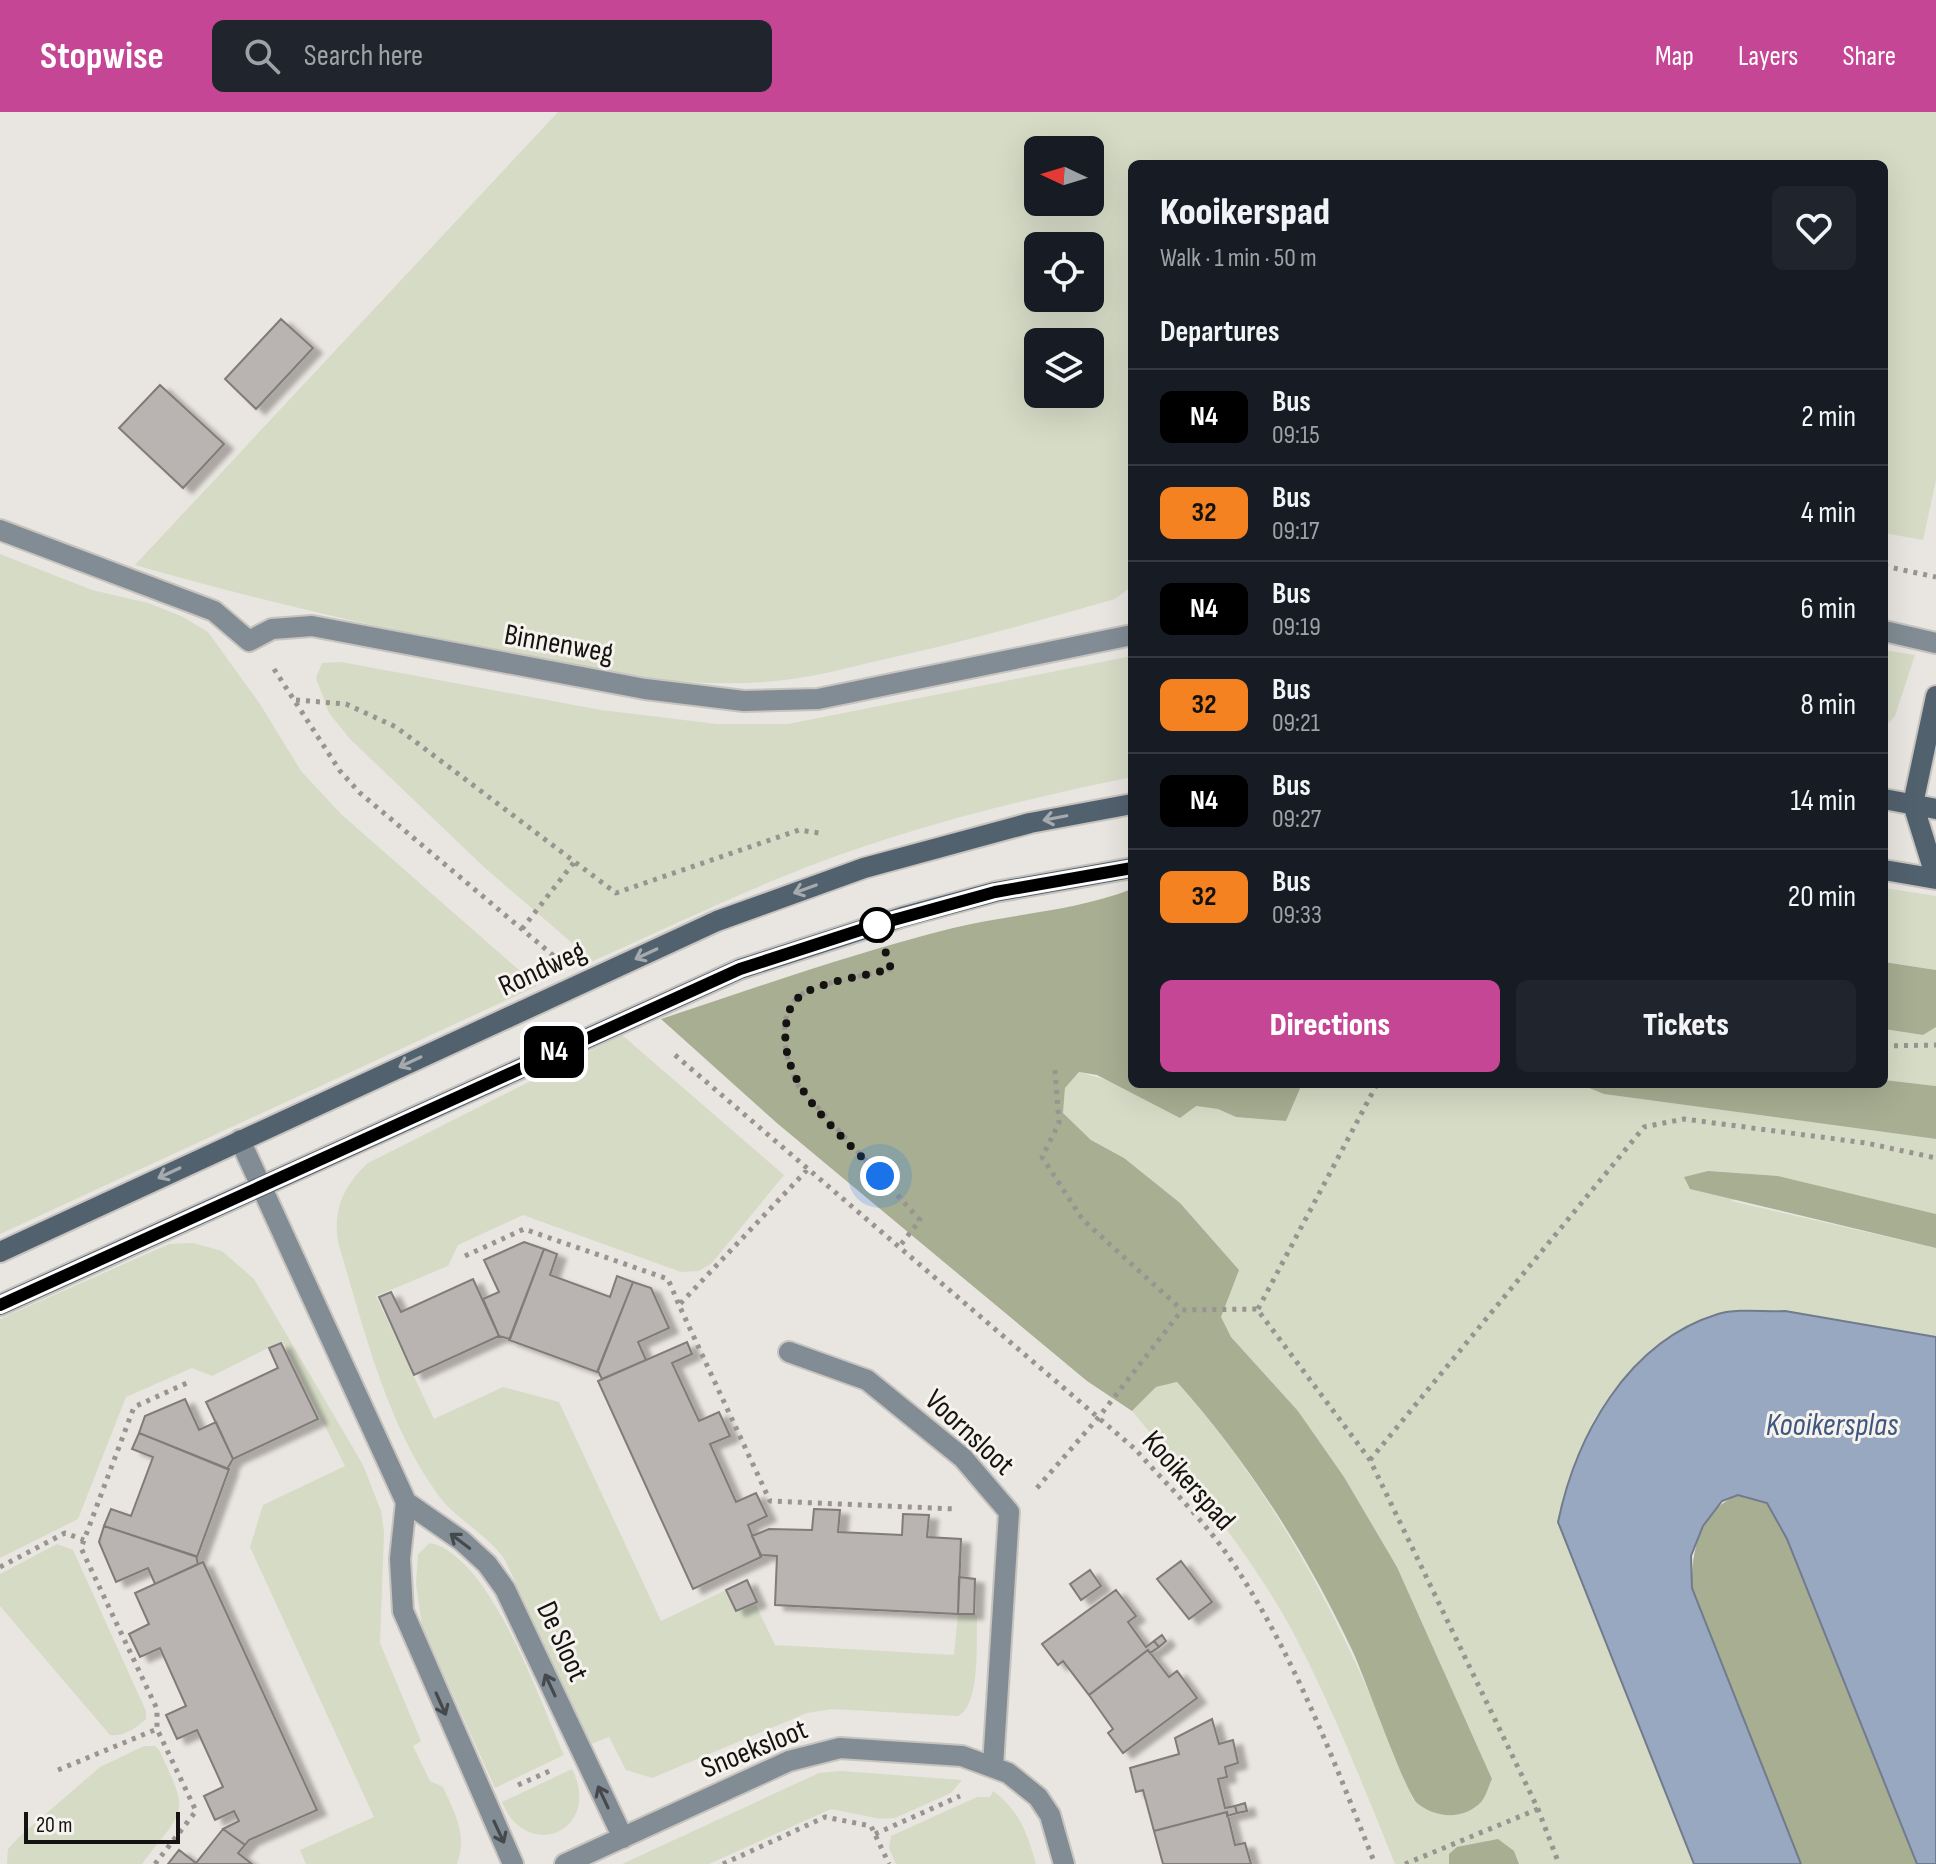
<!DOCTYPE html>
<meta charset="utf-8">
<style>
body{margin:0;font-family:"Sofia Sans Condensed",sans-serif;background:#20242c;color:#f1f3f6;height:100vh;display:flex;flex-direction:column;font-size:30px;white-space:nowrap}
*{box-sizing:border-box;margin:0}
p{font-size:26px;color:#9ea1a6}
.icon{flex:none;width:44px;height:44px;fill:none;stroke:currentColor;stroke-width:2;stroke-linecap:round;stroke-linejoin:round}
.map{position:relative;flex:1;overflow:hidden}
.drawer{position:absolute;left:1128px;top:48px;width:760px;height:928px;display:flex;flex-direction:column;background:#171b24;border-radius:12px;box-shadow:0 8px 32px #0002}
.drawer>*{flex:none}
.badge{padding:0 16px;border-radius:12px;font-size:28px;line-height:52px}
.needle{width:52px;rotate:274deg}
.tools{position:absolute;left:1024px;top:24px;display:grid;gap:16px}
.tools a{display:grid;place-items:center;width:80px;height:80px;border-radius:12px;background:#171b24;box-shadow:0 8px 32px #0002;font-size:40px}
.scale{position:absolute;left:24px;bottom:20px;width:156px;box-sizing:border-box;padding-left:8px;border:4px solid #151312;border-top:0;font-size:22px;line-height:28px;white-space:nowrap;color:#151312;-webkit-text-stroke:6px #f6f2ee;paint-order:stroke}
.you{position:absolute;width:40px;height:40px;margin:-20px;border:6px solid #fff;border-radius:50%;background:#1a73e8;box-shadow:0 0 0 12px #1a73e833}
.map>.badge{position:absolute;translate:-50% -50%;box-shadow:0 0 0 4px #fff}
h2{padding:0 32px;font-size:30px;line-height:72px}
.round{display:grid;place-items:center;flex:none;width:84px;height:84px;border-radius:12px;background:#20242c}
.summary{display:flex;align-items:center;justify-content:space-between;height:136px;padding:0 32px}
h1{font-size:38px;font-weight:800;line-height:60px}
.primary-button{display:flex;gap:16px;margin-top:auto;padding:16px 32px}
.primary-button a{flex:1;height:92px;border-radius:12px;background:#c44694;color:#fff;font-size:32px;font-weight:800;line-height:92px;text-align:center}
.primary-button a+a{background:#20242c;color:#f1f3f6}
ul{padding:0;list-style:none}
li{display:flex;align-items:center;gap:24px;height:96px;padding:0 32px;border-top:2px solid #363941}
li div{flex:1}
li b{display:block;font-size:30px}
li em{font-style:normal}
li .badge{min-width:88px;font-weight:700;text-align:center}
header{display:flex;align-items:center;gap:48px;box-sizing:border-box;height:112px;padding:0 40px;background:#c44694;color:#fff}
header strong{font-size:38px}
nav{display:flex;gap:44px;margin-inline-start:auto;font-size:28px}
.search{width:560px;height:72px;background:#20242c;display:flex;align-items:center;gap:20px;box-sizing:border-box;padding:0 28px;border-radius:12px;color:#9ea1a6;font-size:30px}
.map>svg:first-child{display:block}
</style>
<header>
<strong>Stopwise</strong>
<div class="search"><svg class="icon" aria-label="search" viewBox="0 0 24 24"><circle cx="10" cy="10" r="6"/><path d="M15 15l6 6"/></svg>Search here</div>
<nav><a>Map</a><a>Layers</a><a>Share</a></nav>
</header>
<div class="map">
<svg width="1936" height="1752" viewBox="0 0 1936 1752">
<defs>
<filter id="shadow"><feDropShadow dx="9" dy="5" stdDeviation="2" flood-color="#0004"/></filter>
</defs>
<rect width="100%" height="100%" fill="#e9e5e0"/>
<!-- green -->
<path fill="#d6dbc6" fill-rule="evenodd" d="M 558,0 L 1936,0 L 1936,368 L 1923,428 L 1884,421 L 1884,52 L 1132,52 L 1132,474 L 1115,487 C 1038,509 960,531 881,548 C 847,556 810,566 775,569 C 688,578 602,559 517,543 C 388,518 261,489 135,453 ZM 1038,38 L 1090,38 L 1090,90 L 1038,90 ZM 1038,134 L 1090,134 L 1090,186 L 1038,186 ZM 1038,230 L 1090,230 L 1090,282 L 1038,282 Z
M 0,442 L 92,478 L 148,491 L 181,504 L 208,520 L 260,592 L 301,659 L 342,703 L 537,874 L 0,1122 Z
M 1884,538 L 1915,543 L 1895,604 L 1884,616 Z
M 1132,544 L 1132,665 C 1014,689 894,719 782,765 C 718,791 656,821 593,849 L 485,756 L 350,627 L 329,601 L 316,566 L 322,551 L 341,550 L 601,598 L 717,612 L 788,612 Z
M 1884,776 L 1936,784 L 1936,858 L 1884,850 Z
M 1936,913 L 1936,974 L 1884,968 L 1884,917 L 1923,923 Z
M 622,923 L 784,1063 L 712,1151 L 699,1159 L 681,1160 L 523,1103 L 458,1133 L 448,1154 L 376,1184 L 434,1307 L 503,1275 L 559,1290 L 661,1509 L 726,1478 L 736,1499 L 755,1491 L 775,1533 L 954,1543 L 958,1502 L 977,1503 C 976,1527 981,1594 958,1604 L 832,1597 L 807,1601 L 652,1666 L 626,1658 L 609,1625 L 591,1632 L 505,1448 C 487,1421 454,1407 436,1380 C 385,1308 363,1213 338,1130 C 333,1097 344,1073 368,1051 Z
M 1079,960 L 1196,994 L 1218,997 L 1236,1005 L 1286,1009 L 1302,972 L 1579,972 L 1604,982 L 1936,1027 L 1936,1102 L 1778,1064 L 1731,1089 L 1936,1136 L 1936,1225 L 1785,1199 L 1637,1254 L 1612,1280 L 1591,1312 L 1664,1672 L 1694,1752 L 1519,1752 L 1514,1739 L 1449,1742 L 1449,1752 L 1395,1752 C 1362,1671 1330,1588 1288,1511 C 1245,1435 1188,1366 1132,1299 L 1156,1275 L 1177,1270 C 1286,1393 1355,1536 1413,1688 L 1482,1689 L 1492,1667 L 1397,1455 L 1344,1366 L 1298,1299 L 1231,1225 L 1124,1046 L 1091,1028 L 1063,1001 L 1065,976 Z
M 193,1131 L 222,1139 L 254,1167 L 363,1353 L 381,1399 L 384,1420 L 380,1531 L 421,1629 L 413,1634 L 430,1669 L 443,1675 C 455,1702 468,1723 457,1752 L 306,1752 L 300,1738 L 374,1705 L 250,1435 L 263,1393 L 345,1354 L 282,1229 L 212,1264 L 192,1256 L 126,1285 L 78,1407 L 0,1446 L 0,1207 L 169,1132 Z
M 430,1431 C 491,1444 540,1590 564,1643 L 495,1676 L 422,1514 L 416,1472 L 418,1442 Z
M 57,1432 L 73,1438 L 146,1599 L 146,1607 C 137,1616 122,1625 110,1623 L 0,1494 L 0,1462 Z
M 144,1634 L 155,1634 L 159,1638 C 191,1705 185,1695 142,1752 L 7,1752 L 8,1737 L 18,1726 L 100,1655 Z
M 572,1657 C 603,1718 527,1752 502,1690 Z
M 841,1659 L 962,1668 L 951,1681 L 895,1706 L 881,1707 L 831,1697 L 709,1752 L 622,1752 L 819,1661 Z
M 993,1679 C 1020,1699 1027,1721 1036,1752 L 896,1752 L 889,1736 L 891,1724 L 977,1685 L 990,1685 Z"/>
<!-- forest -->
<path fill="#a8ae92" d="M 1132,777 L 1132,972 L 1302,972 L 1286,1009 L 1236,1005 L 1218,997 L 1196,994 L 1180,1006 L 1097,963 L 1079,960 L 1065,976 L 1063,1001 L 1091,1028 L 1124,1046 L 1180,1091 L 1239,1158 L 1221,1205 L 1231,1225 L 1298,1299 L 1344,1365 L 1397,1455 L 1492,1667 C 1489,1673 1486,1684 1482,1689 C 1464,1709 1435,1706 1417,1691 C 1406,1682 1364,1563 1353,1540 C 1307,1442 1249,1351 1177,1270 L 1156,1275 L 1132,1299 L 1087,1269 L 778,1012 L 661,907 C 758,875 853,841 953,816 C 1011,802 1076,799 1132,777 Z
M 1884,850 L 1936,858 L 1936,915 L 1923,923 L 1884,917 Z
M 1884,968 L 1936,974 L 1936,1027 L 1604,982 L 1579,972 L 1884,972 Z
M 1708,1059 L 1778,1064 L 1936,1102 L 1936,1136 L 1690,1077 L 1684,1065 Z
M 1738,1383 L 1767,1391 L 1787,1427 L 1917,1752 L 1801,1752 L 1692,1476 C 1691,1438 1700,1398 1738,1383 Z
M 1498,1727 L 1514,1739 L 1519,1752 L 1449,1752 L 1449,1742 L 1457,1735 Z"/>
<!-- water -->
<path fill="#98a8c0" stroke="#717b8c" stroke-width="2" d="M 1785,1199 L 1936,1225 L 1936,1752 L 1917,1752 L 1787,1427 L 1767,1391 L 1738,1383 L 1722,1389 L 1703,1414 L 1691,1444 L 1692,1476 L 1801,1752 L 1694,1752 L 1558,1410 C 1576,1324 1627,1230 1718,1202 C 1738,1196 1765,1200 1785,1199 Z"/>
<!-- building -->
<path fill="#b9b3b1" stroke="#807b79" stroke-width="2" filter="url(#shadow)" d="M 281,207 L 313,236 L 256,297 L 225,267 Z
M 160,273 L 224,332 L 183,376 L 119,316 Z
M 524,1130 L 544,1137 L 510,1227 L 499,1224 L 483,1187 L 499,1180 L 484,1148 Z
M 544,1137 L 557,1142 L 550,1163 L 610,1185 L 617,1164 L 633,1170 L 597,1260 L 509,1228 Z
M 473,1167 L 499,1224 L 414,1263 L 379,1185 L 391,1180 L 401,1200 Z
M 633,1170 L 651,1176 L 669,1216 L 638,1230 L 646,1248 L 602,1267 L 598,1259 Z
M 687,1230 L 692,1242 L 672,1251 L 699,1309 L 719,1300 L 730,1324 L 710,1332 L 736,1390 L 756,1381 L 767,1404 L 748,1413 L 761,1445 L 693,1477 L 598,1269 Z
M 281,1231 L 318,1307 L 233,1347 L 206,1290 L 278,1256 L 269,1236 Z
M 185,1287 L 199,1318 L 216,1310 L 233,1347 L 227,1357 L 139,1321 L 145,1304 Z
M 139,1321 L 229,1357 L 197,1445 L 104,1414 L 111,1397 L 131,1404 L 153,1345 L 132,1337 Z
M 814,1397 L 840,1398 L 838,1420 L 902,1423 L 903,1402 L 929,1403 L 927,1425 L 961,1427 L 958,1502 L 775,1493 L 777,1444 L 761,1443 L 752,1424 L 769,1417 L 812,1418 Z
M 104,1414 L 196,1444 L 198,1452 L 155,1472 L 148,1456 L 116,1470 L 99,1430 Z
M 1181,1449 L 1212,1490 L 1189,1507 L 1157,1467 Z
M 203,1450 L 317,1698 L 249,1728 L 245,1733 L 223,1717 L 239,1709 L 234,1699 L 215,1708 L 204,1684 L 223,1675 L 197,1618 L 177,1627 L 166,1603 L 186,1594 L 160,1536 L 140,1545 L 129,1522 L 149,1512 L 135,1481 Z
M 1090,1458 L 1101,1474 L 1081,1488 L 1070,1472 Z
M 959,1465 L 975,1467 L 974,1502 L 958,1502 Z
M 747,1468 L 757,1490 L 736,1499 L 726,1478 Z
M 1116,1478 L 1136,1504 L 1128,1510 L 1146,1535 L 1154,1529 L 1159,1535 L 1150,1541 L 1148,1538 L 1089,1583 L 1063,1549 L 1058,1553 L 1042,1532 Z
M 1162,1523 L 1166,1529 L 1159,1535 L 1154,1529 Z
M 1148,1538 L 1169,1565 L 1177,1559 L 1197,1586 L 1123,1641 L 1108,1621 L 1113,1617 L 1089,1583 Z
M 1212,1607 L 1219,1632 L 1233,1628 L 1238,1651 L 1225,1655 L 1227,1665 L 1218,1667 L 1225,1696 L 1235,1694 L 1237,1701 L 1227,1704 L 1227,1700 L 1154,1719 L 1143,1678 L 1136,1680 L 1130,1656 L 1179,1642 L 1175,1626 Z
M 1245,1691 L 1247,1699 L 1237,1701 L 1235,1694 Z
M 1227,1700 L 1235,1733 L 1245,1731 L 1251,1752 L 1163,1752 L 1154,1719 Z
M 223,1717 L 245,1733 L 238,1741 L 252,1752 L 168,1752 L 179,1738 L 196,1751 Z"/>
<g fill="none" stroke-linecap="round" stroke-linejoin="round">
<!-- minor casing -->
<g stroke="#c7c3bf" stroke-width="24">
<path id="minor" d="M 0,418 L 214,499 L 249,529 L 272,517 L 312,514 L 645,577 L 744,589 L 818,587 L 1132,523
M 1884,519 L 1936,531
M 240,1028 L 406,1390 L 462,1429 L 487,1452 L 505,1477 L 623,1726
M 789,1240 L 867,1268 L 963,1346 L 1009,1400 L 993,1654
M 406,1390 L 400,1447 L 403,1499 L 513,1752
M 565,1752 L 789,1649 L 840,1636 L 962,1644 L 1008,1661 L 1038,1685 L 1050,1703 L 1064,1752"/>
</g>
<!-- secondary casing -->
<g stroke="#c7c3bf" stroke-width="24">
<path id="secondary" d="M 1936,584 L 1913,692 L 1936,766
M 1884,687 L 1936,697
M 1884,758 L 1936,767
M 0,1140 L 717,809 L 864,756 L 1030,711 L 1132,692
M 0,1193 L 740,857 L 902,805 L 995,780 L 1132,756"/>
</g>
<!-- path -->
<path stroke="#989591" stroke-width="5" stroke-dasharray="4 6" stroke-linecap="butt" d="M 1884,454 L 1936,465
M 274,557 L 340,659 L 360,681 L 555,845
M 296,588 L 346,592 L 396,615 L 616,781 L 799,718 L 819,721
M 522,817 L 575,749
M 891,857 C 864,864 831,868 806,880 C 772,896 785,950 799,975 L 920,1108 L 899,1135
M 1884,934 L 1936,933
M 675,943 L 1135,1337 C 1167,1373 1204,1408 1231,1448 C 1294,1542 1333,1647 1375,1752
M 1055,958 L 1059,1011 L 1042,1045 L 1083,1108 L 1182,1198
M 807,1058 L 679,1193 L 770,1389 L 956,1397
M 465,1144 L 524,1117 L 668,1167 L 679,1193
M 1258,1197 L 1377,972
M 1370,1348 L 1644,1015 L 1684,1007 L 1866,1031 L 1936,1046
M 1037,1376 L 1098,1306 L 1182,1198 L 1257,1197 L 1370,1348 L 1538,1697 L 1559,1752
M 0,1455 L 65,1421 L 84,1428
M 58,1658 L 157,1617
M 518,1673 L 552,1658
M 875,1722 L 960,1684
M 155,1752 L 196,1699 L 157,1617 L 157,1597 L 81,1436 L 134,1295 L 189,1270
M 723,1752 L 825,1705 L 871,1714 L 889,1752
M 1405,1752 L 1538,1697"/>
<!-- minor -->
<use href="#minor" stroke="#818c94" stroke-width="20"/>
<!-- secondary -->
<use href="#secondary" stroke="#52616e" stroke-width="20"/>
</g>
<!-- one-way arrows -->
<defs><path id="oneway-shaft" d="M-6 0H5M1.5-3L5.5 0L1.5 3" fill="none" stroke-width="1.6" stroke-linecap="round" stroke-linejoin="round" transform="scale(2)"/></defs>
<g stroke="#a4aaae">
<use href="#oneway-shaft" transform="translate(1055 706) rotate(169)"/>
<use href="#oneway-shaft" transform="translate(805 777) rotate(160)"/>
<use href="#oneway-shaft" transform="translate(646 842) rotate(155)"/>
<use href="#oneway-shaft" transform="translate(410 950) rotate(155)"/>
<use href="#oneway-shaft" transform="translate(169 1061) rotate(155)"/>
</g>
<g stroke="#46494c">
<use href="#oneway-shaft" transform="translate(460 1429) rotate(-143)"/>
<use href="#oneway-shaft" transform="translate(550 1573) rotate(-115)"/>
<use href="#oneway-shaft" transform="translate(441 1592) rotate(66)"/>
<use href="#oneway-shaft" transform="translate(603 1685) rotate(-115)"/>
<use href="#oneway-shaft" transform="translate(499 1720) rotate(65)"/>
</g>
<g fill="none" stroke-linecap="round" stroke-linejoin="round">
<!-- line casing -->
<g stroke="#fff" stroke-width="18">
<path id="line" d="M 0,1193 L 740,857 L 879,812 L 995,780 L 1132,756"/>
</g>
<!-- line -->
<use href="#line" stroke="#000" stroke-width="12"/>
<!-- walk -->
<path stroke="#151312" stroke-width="8" stroke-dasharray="0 14.4" d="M 877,813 L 891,857 C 868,863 821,870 803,882 C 791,890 788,900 786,913 C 778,975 842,1022 880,1064"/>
</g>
<!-- markers -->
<circle fill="#fff" stroke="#000" stroke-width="4" cx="877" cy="813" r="16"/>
<g text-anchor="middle" stroke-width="6" stroke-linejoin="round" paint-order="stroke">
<!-- street labels -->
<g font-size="30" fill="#151312" stroke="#f6f2ee">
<text transform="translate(559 531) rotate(10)" y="10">Binnenweg</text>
<text transform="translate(542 856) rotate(-25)" y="10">Rondweg</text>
<text transform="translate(970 1320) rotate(43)" y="10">Voornsloot</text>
<text transform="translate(1189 1368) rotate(48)" y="10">Kooikerspad</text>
<text transform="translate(563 1529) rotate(65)" y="10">De Sloot</text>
<text transform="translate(754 1636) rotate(-22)" y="10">Snoeksloot</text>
</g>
<!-- water labels -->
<g font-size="32" font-style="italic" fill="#3f577e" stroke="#f6f2ee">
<text x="1832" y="1323">Kooikersplas</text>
</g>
</g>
</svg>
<div class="tools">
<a><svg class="needle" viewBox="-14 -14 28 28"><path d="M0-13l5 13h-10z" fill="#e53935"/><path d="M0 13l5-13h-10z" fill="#9ea1a6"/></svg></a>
<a><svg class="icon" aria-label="locate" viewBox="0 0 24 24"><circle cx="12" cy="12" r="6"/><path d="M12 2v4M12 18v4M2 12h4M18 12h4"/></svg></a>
<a><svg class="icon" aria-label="layers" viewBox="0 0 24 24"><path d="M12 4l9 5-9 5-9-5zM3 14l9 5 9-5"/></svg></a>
</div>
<div class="scale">20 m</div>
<div class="you" style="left:880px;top:1064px"></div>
<b class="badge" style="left:554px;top:940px;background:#000;color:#fff">N4</b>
<section class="drawer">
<div class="summary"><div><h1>Kooikerspad</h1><p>Walk · 1 min · 50 m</p></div><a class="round"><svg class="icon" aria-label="heart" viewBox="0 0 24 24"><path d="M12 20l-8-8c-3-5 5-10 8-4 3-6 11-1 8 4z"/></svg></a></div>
<h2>Departures</h2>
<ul>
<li><span class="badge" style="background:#000;color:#fff">N4</span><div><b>Bus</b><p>09:15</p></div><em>2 min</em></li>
<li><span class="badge" style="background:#f58220;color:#111">32</span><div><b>Bus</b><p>09:17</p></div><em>4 min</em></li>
<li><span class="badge" style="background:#000;color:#fff">N4</span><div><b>Bus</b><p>09:19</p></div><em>6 min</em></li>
<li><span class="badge" style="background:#f58220;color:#111">32</span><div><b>Bus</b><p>09:21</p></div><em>8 min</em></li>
<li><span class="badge" style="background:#000;color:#fff">N4</span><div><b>Bus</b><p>09:27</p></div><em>14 min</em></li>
<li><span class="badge" style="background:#f58220;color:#111">32</span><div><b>Bus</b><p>09:33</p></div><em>20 min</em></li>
</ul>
<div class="primary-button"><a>Directions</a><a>Tickets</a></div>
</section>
</div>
